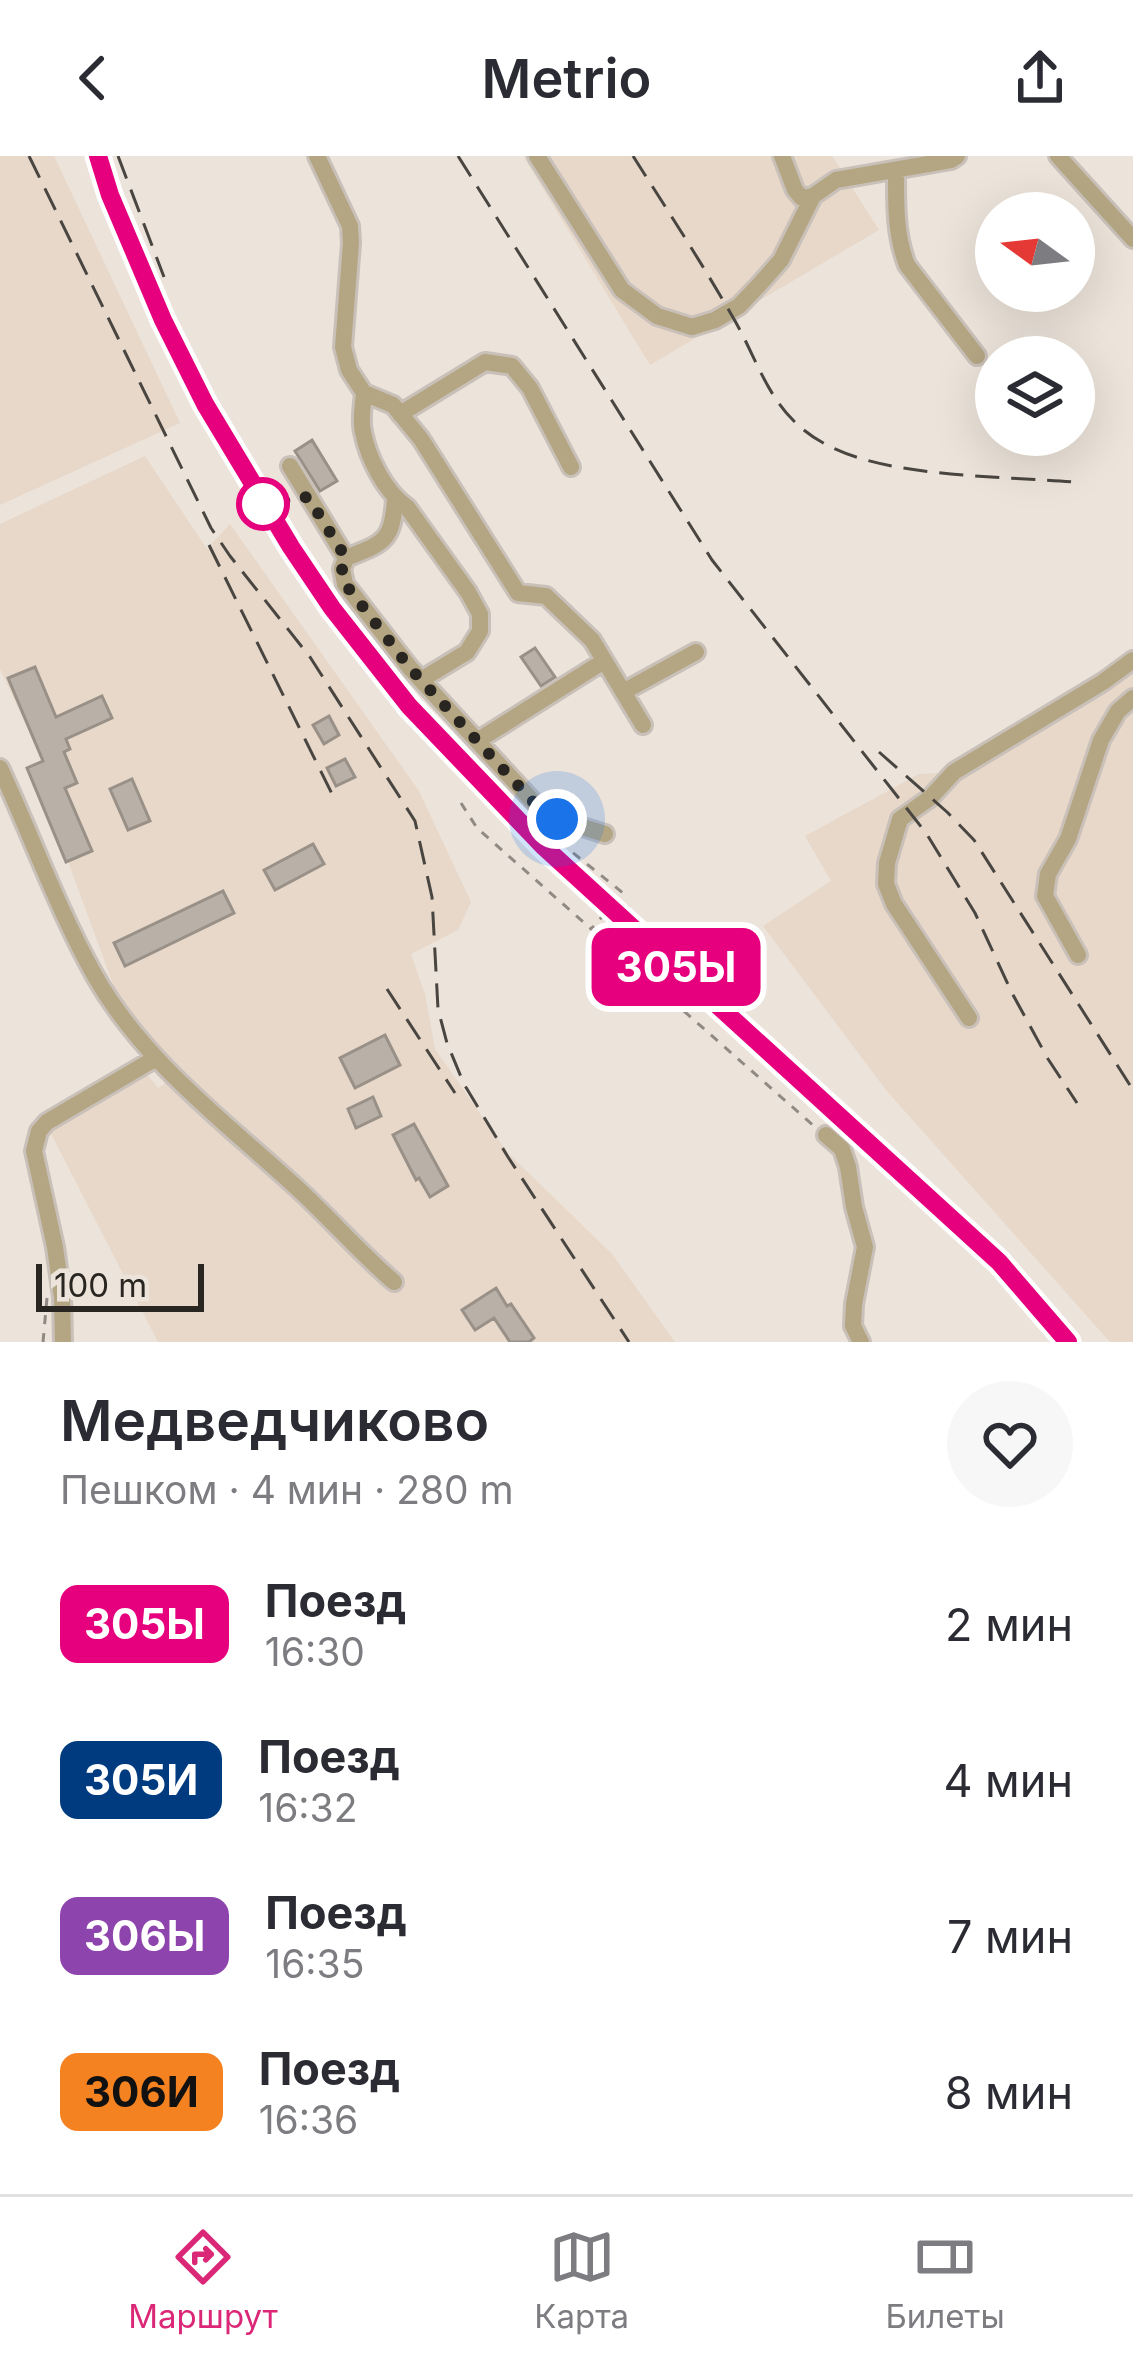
<!DOCTYPE html>
<html lang="ru">
<meta charset="utf-8">
<style>
body{margin:0;font-family:Inter,sans-serif;background:#f7f7f7;color:#2b2b33;height:100vh;display:flex;flex-direction:column;font-size:45px;white-space:nowrap}
*{box-sizing:border-box;margin:0}
p{font-size:39px;color:#7c7c81}
.icon{flex:none;width:66px;height:66px;fill:none;stroke:currentColor;stroke-width:2;stroke-linecap:round;stroke-linejoin:round}
.map{position:relative;height:1186px;overflow:hidden}
.drawer{display:flex;flex-direction:column;background:#fff;flex:1}
.drawer>*{flex:none}
.badge{padding:0 24px;border-radius:18px;font-size:42px;line-height:78px}
.needle{width:78px;rotate:285deg}
.controls{position:absolute;left:975px;top:36px;display:grid;gap:24px}
.controls a{display:grid;place-items:center;width:120px;height:120px;border-radius:50%;background:#fff;box-shadow:0 12px 48px #0002;font-size:60px}
.scale{position:absolute;left:36px;bottom:30px;width:168px;box-sizing:border-box;padding-left:12px;border:6px solid #292622;border-top:0;font-size:33px;line-height:42px;white-space:nowrap;color:#292622;-webkit-text-stroke:9px #ece3da;paint-order:stroke}
.you{position:absolute;width:60px;height:60px;margin:-30px;border:9px solid #fff;border-radius:50%;background:#1a73e8;box-shadow:0 0 0 18px #1a73e833}
.map>.badge{position:absolute;translate:-50% -50%;box-shadow:0 0 0 6px #fff}
.round{display:grid;place-items:center;flex:none;width:126px;height:126px;border-radius:63px;background:#f7f7f7}
.summary{display:flex;align-items:center;justify-content:space-between;height:204px;padding:0 60px}
h1{font-size:57px;font-weight:600;line-height:90px}
ul{padding:0;list-style:none}
li{display:flex;align-items:center;gap:36px;height:156px;padding:0 60px}
li div{flex:1}
li b{display:block;font-size:45px}
li em{font-style:normal}
li .badge{min-width:132px;font-weight:700;text-align:center}
header{display:flex;justify-content:space-between;align-items:center;height:156px;padding:0 60px;background:#fff;font-size:54px;font-weight:600}
.menu{display:flex;justify-content:space-around;align-items:center;height:168px;border-top:3px solid #e1e1e2;background:#fff;font-size:33px;color:#7c7c81}
.menu a{display:grid;justify-items:center;gap:6px}
.menu .on{color:#db2777}
.map>svg:first-child{display:block}
</style>
<header><svg class="icon" aria-label="back" viewBox="0 0 24 24"><path d="M15 5l-7 7 7 7"/></svg>Metrio<svg class="icon" aria-label="share" viewBox="0 0 24 24"><path d="M12 15V3M7 8l5-5 5 5M5 13v7h14v-7"/></svg></header>
<div class="map">
<svg width="1133" height="1186" viewBox="0 0 1133 1186">
<rect width="100%" height="100%" fill="#ece3da"/>
<!-- built -->
<path fill="#e7d8c9" d="M 0,0 L 54,0 L 180,267 L 0,349 Z
M 523,0 L 832,0 L 879,74 L 650,209 Z
M 145,300 L 207,393 L 230,368 L 419,635 L 471,746 L 458,774 L 411,798 L 425,838 L 435,893 L 507,996 L 612,1098 L 675,1186 L 158,1186 L 48,972 L 144,914 L 158,932 L 174,921 L 129,857 L 114,831 L 69,708 L 27,612 L 42,604 L 0,513 L 0,368 Z
M 1133,517 L 1133,1186 L 1110,1186 L 886,934 L 763,770 L 831,725 L 805,680 L 919,618 L 940,617 Z"/>
<!-- building -->
<path fill="#b9b0a7" stroke="#999188" stroke-width="3" d="M 312,284 L 337,325 L 320,335 L 295,295 Z
M 535,492 L 555,521 L 541,530 L 521,501 Z
M 35,511 L 56,561 L 102,540 L 112,562 L 66,583 L 70,593 L 64,596 L 77,627 L 65,632 L 92,695 L 66,706 L 27,612 L 43,605 L 8,522 Z
M 329,560 L 339,579 L 324,588 L 313,569 Z
M 345,603 L 355,621 L 336,630 L 327,612 Z
M 132,623 L 150,665 L 128,674 L 110,633 Z
M 313,688 L 324,708 L 275,734 L 264,714 Z
M 223,735 L 234,757 L 125,810 L 114,787 Z
M 385,879 L 400,909 L 355,932 L 340,902 Z
M 373,941 L 381,960 L 356,972 L 348,953 Z
M 414,968 L 448,1030 L 430,1041 L 419,1022 L 416,1024 L 393,979 Z
M 496,1132 L 507,1150 L 511,1148 L 534,1182 L 529,1186 L 510,1186 L 494,1162 L 475,1174 L 462,1154 Z"/>
<g fill="none" stroke-linecap="round" stroke-linejoin="round">
<!-- minor casing -->
<g stroke="#c9c1b9" stroke-width="22">
<path id="minor" d="M 317,0 L 350,70 L 351,87 L 343,191 L 349,214 L 364,237 L 393,249 L 421,283 L 518,437 L 546,440 L 592,484 L 643,569
M 537,0 L 622,134 L 657,160 L 692,171 L 715,164 L 739,150 L 759,129 L 781,104 L 813,40
M 782,0 L 795,34 L 802,42 L 813,40 L 836,24 L 951,4 L 957,0
M 1058,0 L 1133,83
M 896,14 C 896,47 895,78 907,109 L 977,200
M 364,237 C 363,249 360,264 363,276 C 368,302 385,336 407,351 L 468,436 L 480,458 L 480,475 L 467,496 L 421,524
M 400,258 L 485,206 L 512,210 L 530,232 L 571,311
M 290,310 L 346,402
M 395,342 C 393,386 383,387 346,402 L 342,413 L 345,428 L 410,512 L 538,651 L 557,663 L 605,678
M 623,536 L 696,496
M 477,585 L 604,505
M 0,612 C 32,681 58,754 95,820 C 143,905 225,966 296,1031 C 330,1062 359,1096 394,1126
M 1078,799 L 1045,740 L 1048,718 L 1068,683 L 1101,584 L 1118,555 L 1133,542
M 969,862 L 894,748 L 886,728 L 887,707 L 900,663 L 930,642 L 954,616 L 1103,526 L 1133,504
M 826,979 L 842,993 L 848,1011 L 854,1051 L 865,1091 L 854,1148 L 853,1170 L 861,1186
M 63,1186 L 62,1141 L 55,1091 L 34,995 L 39,975 L 47,966 L 156,902"/>
</g>
<!-- path -->
<path stroke="#918a84" stroke-width="3" stroke-dasharray="9 9" stroke-linecap="butt" d="M 461,647 L 477,672 L 815,971
M 531,663 L 623,737 L 592,772
M 43,1186 L 47,1142"/>
<!-- minor -->
<use href="#minor" stroke="#b4a683" stroke-width="16"/>
<!-- rail -->
<path stroke="#494540" stroke-width="3" stroke-dasharray="24 12" stroke-linecap="butt" d="M 29,0 L 211,372 L 230,400 L 310,501 L 415,665 L 432,741 L 438,853 L 447,887 L 464,928 L 508,1001 L 629,1186
M 98,0 L 110,39 L 163,164 L 205,248 L 271,360 L 332,452 L 409,550 L 543,690 L 999,1106 L 1068,1186
M 118,0 L 164,121
M 458,0 L 712,404 L 926,677 L 975,757 L 1012,837 L 1048,903 L 1077,947
M 633,0 C 666,52 700,104 731,158 C 761,208 769,259 827,289 C 889,322 1003,320 1073,326
M 209,389 L 334,642
M 879,596 L 947,656 L 974,684 L 1133,934
M 387,833 L 455,937"/>
</g>
<g fill="none" stroke-linecap="round" stroke-linejoin="round">
<!-- line casing -->
<g stroke="#fff" stroke-width="27">
<path id="line" d="M 98,0 L 110,39 L 163,164 L 205,248 L 291,391 L 332,452 L 409,550 L 543,690 L 999,1106 L 1068,1186"/>
</g>
<!-- line -->
<use href="#line" stroke="#e6007e" stroke-width="18"/>
<!-- walk -->
<path stroke="#292622" stroke-width="12" stroke-dasharray="0 21.6" d="M 263,348 L 308,341 L 346,402 L 342,413 L 345,428 L 367,456 L 410,512 L 538,651 L 557,663"/>
</g>
<!-- markers -->
<circle fill="#fff" stroke="#e6007e" stroke-width="6" cx="263" cy="348" r="24"/>
</svg>
<div class="controls">
<a><svg class="needle" viewBox="-14 -14 28 28"><path d="M0-13l5 13h-10z" fill="#e53935"/><path d="M0 13l5-13h-10z" fill="#7c7c81"/></svg></a>
<a><svg class="icon" aria-label="layers" viewBox="0 0 24 24"><path d="M12 4l9 5-9 5-9-5zM3 14l9 5 9-5"/></svg></a>
</div>
<div class="scale">100 m</div>
<div class="you" style="left:557px;top:663px"></div>
<b class="badge" style="left:676px;top:811px;background:#e6007e;color:#fff">305Ы</b>
</div>
<section class="drawer">
<div class="summary"><div><h1>Медведчиково</h1><p>Пешком · 4 мин · 280 m</p></div><a class="round"><svg class="icon" aria-label="heart" viewBox="0 0 24 24"><path d="M12 20l-8-8c-3-5 5-10 8-4 3-6 11-1 8 4z"/></svg></a></div>
<ul>
<li><span class="badge" style="background:#e6007e;color:#fff">305Ы</span><div><b>Поезд</b><p>16:30</p></div><em>2 мин</em></li>
<li><span class="badge" style="background:#003b80;color:#fff">305И</span><div><b>Поезд</b><p>16:32</p></div><em>4 мин</em></li>
<li><span class="badge" style="background:#8e44ad;color:#fff">306Ы</span><div><b>Поезд</b><p>16:35</p></div><em>7 мин</em></li>
<li><span class="badge" style="background:#f58220;color:#111">306И</span><div><b>Поезд</b><p>16:36</p></div><em>8 мин</em></li>
</ul>
</section>
<nav class="menu">
<a class="on"><svg class="icon" aria-label="directions" viewBox="0 0 24 24"><path d="M12 3l9 9-9 9-9-9zM9 14v-3h6M13 9l2 2-2 2"/></svg>Маршрут</a>
<a><svg class="icon" aria-label="map" viewBox="0 0 24 24"><path d="M3 6l6-2 6 2 6-2v14l-6 2-6-2-6 2zM9 4v14M15 6v14"/></svg>Карта</a>
<a><svg class="icon" aria-label="tickets" viewBox="0 0 24 24"><path d="M3 7h18v10H3zM15 7v10"/></svg>Билеты</a>
</nav>
